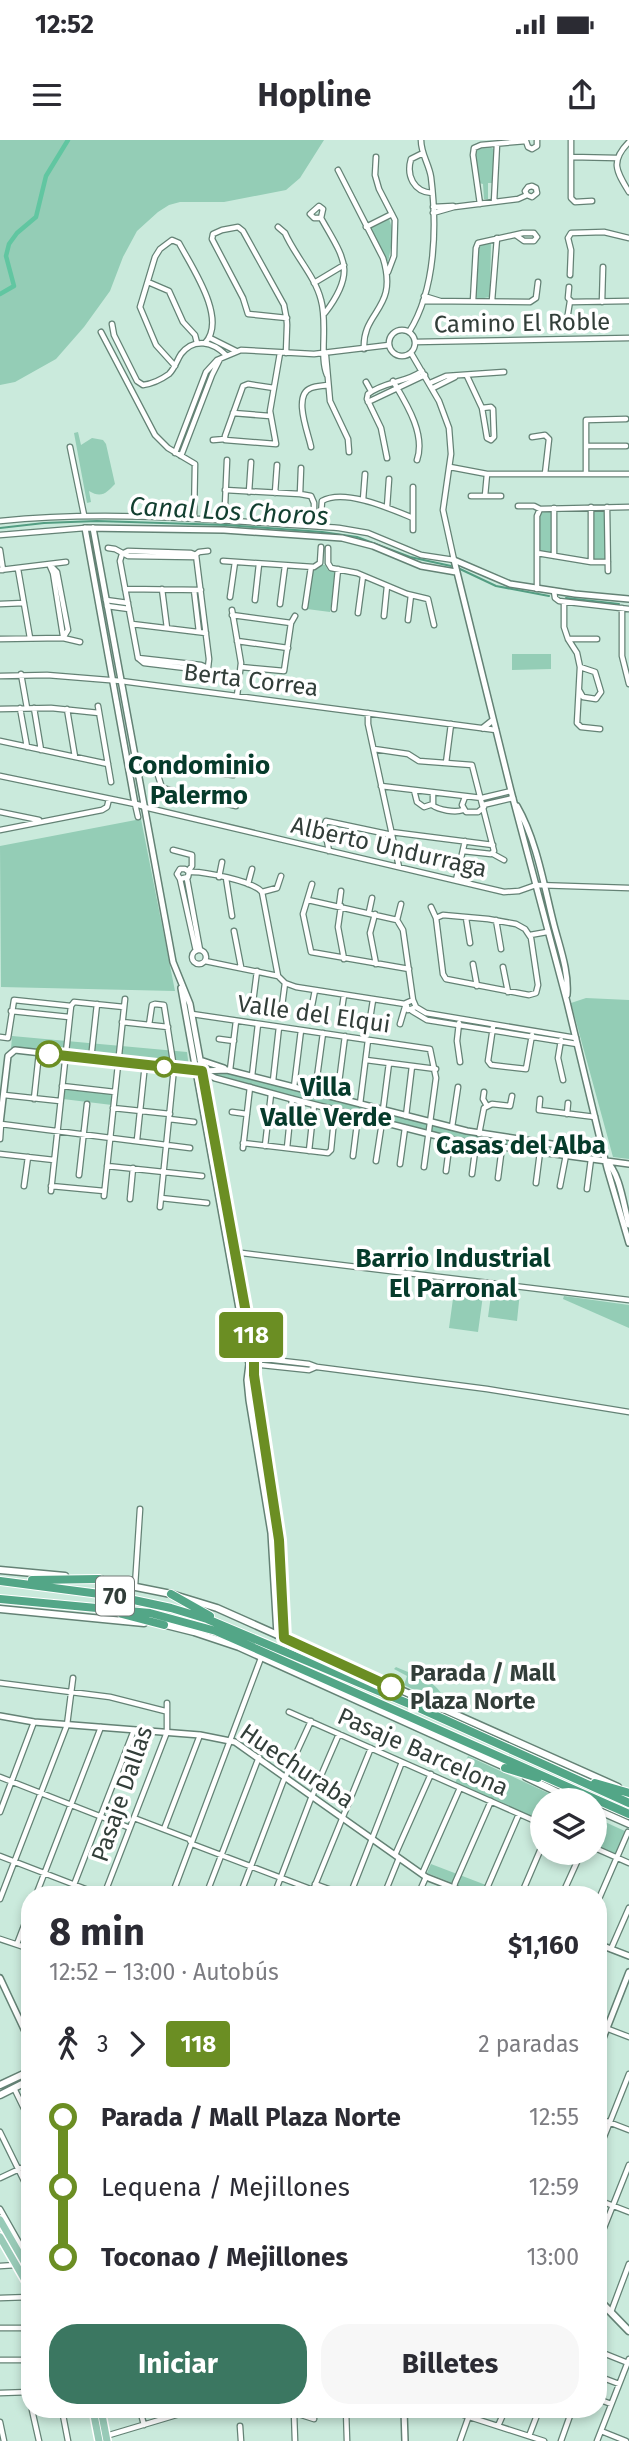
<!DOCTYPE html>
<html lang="es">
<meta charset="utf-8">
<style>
body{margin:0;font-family:"Fira Sans",sans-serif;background:#f7f7f7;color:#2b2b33;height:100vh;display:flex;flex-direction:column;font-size:26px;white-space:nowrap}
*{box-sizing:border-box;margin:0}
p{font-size:23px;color:#7c7c81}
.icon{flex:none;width:38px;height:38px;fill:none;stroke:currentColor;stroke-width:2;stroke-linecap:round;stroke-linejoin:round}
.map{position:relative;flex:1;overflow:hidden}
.side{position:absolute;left:21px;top:1746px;width:586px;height:532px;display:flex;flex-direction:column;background:#fff;border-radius:28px;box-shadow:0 4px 10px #0003}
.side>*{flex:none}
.badge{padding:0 14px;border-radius:5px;font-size:24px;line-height:46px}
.fabs{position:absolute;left:530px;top:1648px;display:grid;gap:14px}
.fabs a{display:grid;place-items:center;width:77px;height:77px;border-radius:50%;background:#fff;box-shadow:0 4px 10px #0003;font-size:35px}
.map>.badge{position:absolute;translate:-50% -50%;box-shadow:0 0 0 4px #fff}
.legs{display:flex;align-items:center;gap:10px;height:77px;padding:0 28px;font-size:23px}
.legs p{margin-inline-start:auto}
.headline{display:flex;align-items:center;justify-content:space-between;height:119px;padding:0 28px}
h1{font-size:38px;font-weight:700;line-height:52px}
.button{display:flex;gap:14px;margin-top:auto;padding:14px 28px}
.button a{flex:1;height:80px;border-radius:28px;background:#3b7761;color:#fff;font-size:28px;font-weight:700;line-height:80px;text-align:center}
.button a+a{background:#f7f7f7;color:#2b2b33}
ul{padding:0 28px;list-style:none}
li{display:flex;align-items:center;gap:24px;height:70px;font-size:26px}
li i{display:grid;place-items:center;width:10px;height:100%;margin:0 9px;background:currentColor}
li i::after{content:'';width:18px;height:18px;margin:-9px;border:5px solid;border-radius:50%;background:#fff}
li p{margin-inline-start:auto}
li:first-child i{background:linear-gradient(#0000 50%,currentColor 0)}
li:last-child i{background:linear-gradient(currentColor 50%,#0000 0)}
.status{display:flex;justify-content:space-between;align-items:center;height:49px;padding:0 35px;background:#fff;direction:ltr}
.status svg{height:19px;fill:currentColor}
header{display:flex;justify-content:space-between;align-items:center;height:91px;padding:0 28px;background:#fff;font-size:32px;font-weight:700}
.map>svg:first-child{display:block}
</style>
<div class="status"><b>12:52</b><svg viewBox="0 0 49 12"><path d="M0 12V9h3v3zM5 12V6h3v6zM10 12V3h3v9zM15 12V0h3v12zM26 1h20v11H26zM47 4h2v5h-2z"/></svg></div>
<header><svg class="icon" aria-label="menu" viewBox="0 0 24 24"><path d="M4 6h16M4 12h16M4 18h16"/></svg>Hopline<svg class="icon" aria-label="share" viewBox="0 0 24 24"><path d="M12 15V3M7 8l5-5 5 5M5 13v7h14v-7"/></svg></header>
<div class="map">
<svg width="629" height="2301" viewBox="0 0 629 2301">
<rect width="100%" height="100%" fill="#caeadc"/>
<!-- green -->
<path fill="#94cdb6" d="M 0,0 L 324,0 L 300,38 L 286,50 L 224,62 L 180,62 L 169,65 L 158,72 L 137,91 L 123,117 L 110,151 L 84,187 L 56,219 L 15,242 L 0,245 Z
M 489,6 L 495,10 L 492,43 L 488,43 L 488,59 L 484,59 L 483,44 L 479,43 L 475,12 L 478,8 Z
M 389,79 C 395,92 391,108 388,122 L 369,88 Z
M 491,103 L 490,157 L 478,159 L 475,155 L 478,109 L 482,104 Z
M 78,292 L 81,305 L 92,298 L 103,300 L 106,304 L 115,344 C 107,352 102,359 89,351 L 91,362 L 87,363 L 74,293 Z
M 544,370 L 552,370 L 552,414 L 539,412 L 539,376 Z
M 592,370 L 606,370 L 605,421 L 592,420 Z
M 321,425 L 325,425 L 328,430 L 336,432 L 330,472 L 307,469 L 312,430 Z
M 512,514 L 551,514 L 551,529 L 512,530 Z
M 141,679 L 175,851 L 1,847 L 0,706 Z
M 586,858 L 629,860 L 629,1019 L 613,1017 L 571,863 Z
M 12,896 L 187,912 L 189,927 L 11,909 Z
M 216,931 L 271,943 L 457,991 L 598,1012 L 600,1021 L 459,1000 L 215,937 L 211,933 Z
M 65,948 L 112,953 L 112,965 L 63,959 Z
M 455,1144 L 484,1148 L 478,1192 L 449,1188 Z
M 492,1148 L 520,1152 L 517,1181 L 488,1177 Z
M 564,1156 L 629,1165 L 629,1188 L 563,1159 Z
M 396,1527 C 414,1535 441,1541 445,1563 L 441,1563 L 404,1545 L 407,1536 L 394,1529 Z
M 468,1616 L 561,1659 L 560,1661 L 542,1661 L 542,1683 L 455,1643 Z
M 605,1682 L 627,1692 L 616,1716 L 595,1707 Z
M 431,1724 L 512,1755 L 483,1755 L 427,1733 Z"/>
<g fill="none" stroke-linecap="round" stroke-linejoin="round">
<!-- stream -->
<path stroke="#539d82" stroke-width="2" d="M 0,388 L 44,383 L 97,381 L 226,385 L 322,392 L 357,397 L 410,417 L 451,426
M 460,429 L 496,446 L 549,456
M 566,458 L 619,464"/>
<!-- canal -->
<path stroke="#61c6a1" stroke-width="4.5" d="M 0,154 L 14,146 L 6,116 L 9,104 L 17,93 L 36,77 L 46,36 L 68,0"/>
<!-- minor casing -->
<g stroke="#648275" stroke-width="7">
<path id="minor" d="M 571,0 L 571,58 L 575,62 L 592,61
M 526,1 L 528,7 L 532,9 L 537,6 L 537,0
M 629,2 C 610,21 616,31 629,52
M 423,13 L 411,19 C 406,36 414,52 432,53
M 376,17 L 375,35 L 379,49 L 395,80 L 394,116 L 388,132
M 571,17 L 617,18
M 338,30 L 383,118 C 399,170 362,170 364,209
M 494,62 L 497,4
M 480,64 L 473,15 L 474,8 L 481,5 L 526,1
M 433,67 L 453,66
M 433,73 L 454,67 L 518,59 L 527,55 L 532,57 L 537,53 L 536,48 L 532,46 L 528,47 L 525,51 L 527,55
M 321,78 L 314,78 L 310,74 L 319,66 L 323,69 L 321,78 C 344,119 357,131 325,173
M 278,87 L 285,93 C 295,116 315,136 321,160 C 328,184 319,217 327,235
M 366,87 L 392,74
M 517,96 L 524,101 L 534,101 L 537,97
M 570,135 L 571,110 L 568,98 L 571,93 L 604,92 L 629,98
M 148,142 L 169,151 L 183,182 L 195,195 L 197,203
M 314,143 L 344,125
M 569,147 L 568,158 L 572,162 L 629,161
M 424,156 L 440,161
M 423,161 L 530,162 L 536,158 L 538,142
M 473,161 L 476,108 L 478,103 L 523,93 L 534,93 L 537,97
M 492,161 L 497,98
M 602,162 L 603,127
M 567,180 L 570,161
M 112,184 L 114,195 L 137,241 L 143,245 C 151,244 162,239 169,234 C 175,228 177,220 181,214 C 194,197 213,202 226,215
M389 203a13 13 0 1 1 26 0a13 13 0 1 1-26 0Z
M 101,192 L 155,295 L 168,308 L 195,324 L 194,378
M 409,192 C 436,149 437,86 431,37 C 429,24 421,14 421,0
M 210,198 L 236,211
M 415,202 L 629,198
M 286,213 L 287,185 C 287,178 285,172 284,165 L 243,91 L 238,87 L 222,90 L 213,94 L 212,99 L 243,158 L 248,174 L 287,178
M 326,216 L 330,261 L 348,299 L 349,312
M 175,226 L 156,205 L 140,167 L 155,117 L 160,109 L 172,100 L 179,103 C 191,126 228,179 205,203
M 467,236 L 482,268 L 487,298 L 491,300
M 393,241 C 406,263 426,294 417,320
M 366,242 L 371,251
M 430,243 L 446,236 L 504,232
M 274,248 L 248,244 L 243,246 L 225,296 L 225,300 L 276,304 L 270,271 L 280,213
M 433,248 L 455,237
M 368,262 L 425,235
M 482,268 L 491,267 L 493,269 L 494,297 L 491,300
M 233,273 L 270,276
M 532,297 L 545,295 L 549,299 L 545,334
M 213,300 L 225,299
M 586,306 L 626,306
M 70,307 L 84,375
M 311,307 C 309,295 292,255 311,248 C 316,246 323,246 328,245
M 175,313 L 206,232 L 217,220 L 241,210 L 314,214 L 389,205
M 181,316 L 212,235 L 220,219
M 387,318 L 381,288 L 367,259 L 368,254 C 385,241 406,243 422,231
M 450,327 L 487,334 L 629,334
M 586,334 L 586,280 L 626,279
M 225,350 L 300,354 L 311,356 L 314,363 L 314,374
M 249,352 L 251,322
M 275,353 L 277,325
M 300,354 L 301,328
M 471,356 L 501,356
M 485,356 L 487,334
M 363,360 L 365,334
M 225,366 L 227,320
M 518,366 L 534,366 L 540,369 L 629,367
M 387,367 L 389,339
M 607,367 L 608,431
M 321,375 L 322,361 C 344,348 391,369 413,378 L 413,390
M 413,378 L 413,347
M 0,381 C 113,369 226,381 339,388 L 368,393 L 421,415 L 454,420 L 443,370 L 451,314 L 449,288 L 439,261 L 411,213
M 0,395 L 85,388
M 108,408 L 115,409 L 128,416 L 193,417 L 199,412 L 208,411
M 328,408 L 328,423 L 331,428 L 357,433 L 407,454 L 428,459 L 434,485
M 0,410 L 3,430
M 537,413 L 591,422 L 608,422
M 122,414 L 120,421 L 138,518
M 122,414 L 128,411 L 191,413 L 196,415
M 196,415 L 209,519 L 208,528
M 554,416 L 554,368
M 223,421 L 314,427 L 320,423 L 321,407
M 591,422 L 591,367
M 50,425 L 57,432 L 68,490 L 63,498
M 50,426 L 53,433 L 63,496
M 18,429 L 30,498
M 0,430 L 66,422
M 125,449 L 201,450
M 162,449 L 167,488
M 537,449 L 537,376 L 540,369
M 194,450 L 199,492
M 554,451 L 555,458 L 559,461 L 629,469
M 230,457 L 235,422
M 106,460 L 128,463
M 255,460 L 259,424
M 564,462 L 564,487 L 568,499 L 577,513 L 580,527 L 577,583 L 581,587 L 600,589
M 0,464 L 24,463
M 280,464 L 285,426
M 107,466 L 129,469
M 305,467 L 311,427
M 622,468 L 622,516 L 629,544
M 334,469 L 338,429
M 232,470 L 241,523 L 237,556
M 358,473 L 363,436
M 232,475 L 291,483
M 384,476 L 387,446
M 408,480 L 411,455
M 132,484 L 206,493
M 0,499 L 63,498 L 80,502
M 568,499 L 597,499
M 237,501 L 288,508
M 138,518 L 144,523 L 202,530 L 208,528
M 138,518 L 201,525 L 208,528
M 241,527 L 284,531 L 291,483 L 295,476
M 208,528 L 212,540
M 21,534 L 27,568
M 0,536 L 47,535 L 121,541 L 496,590
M 579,550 L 583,557 L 596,559 L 601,552 L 595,532 L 580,527
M 98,566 L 111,642
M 20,568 L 27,607
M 34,568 L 41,610
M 0,569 L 51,568 L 99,573
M 67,569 L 75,617
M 368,573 L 368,584 L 399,727
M 0,601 L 108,624
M 374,609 L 408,614 L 419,621 L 472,625 L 494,711 L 491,714 L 463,711
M 446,623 L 451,584
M 156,629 L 162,648 L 236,666
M 138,634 L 162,626 L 233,635
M 0,636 L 135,664 L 138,677
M 381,646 L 482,658 L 511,651
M 414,650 L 417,662 L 424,667 L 433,664 L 433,653
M 465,657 L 462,665 L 466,672 L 478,672 L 484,667
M 432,665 C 439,670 455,673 463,670
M 483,665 L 513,658
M 144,667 L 504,752 L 519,751 L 536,745 L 629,748
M 0,672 L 39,680
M 0,690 L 102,670 L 107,667 L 109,659
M 391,692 L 493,705
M 173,710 L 192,715 L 192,726 L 188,731
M 329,711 L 324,686 L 326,681 L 392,695
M 493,714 L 504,720
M 189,732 C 203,731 253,741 262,752
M 219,737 L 222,722
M 226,738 L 232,776
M 180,739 L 188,737 L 189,732 L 185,729 L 180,729 L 177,734 L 180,739 L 196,811
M 187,739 L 200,810
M 456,740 L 465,701
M 248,744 L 252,729
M 312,744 L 303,774 L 311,812 L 409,829
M 262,752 L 278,836
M 262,752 L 277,748 L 281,736
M 308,760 L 397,780
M 339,766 L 341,751
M 341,766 L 338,787 L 344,819
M 431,767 L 436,778 L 443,834 L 446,839 L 529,855 L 536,853 L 538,845 L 531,798 L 525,789 L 516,784 L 488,779 L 443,775 L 436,778
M 369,772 L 372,758
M 375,774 L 370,793 L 376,824
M 466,778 L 470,803
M 397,780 L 403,790 L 413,860
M 397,780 L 401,764
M 496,780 L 501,809
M 234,791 L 241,827
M 530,795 L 547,792
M192 817a7 7 0 1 1 14 0a7 7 0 1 1-14 0Z
M 205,821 L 278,836 L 285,843 L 296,847 L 405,864
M 473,824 L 477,846
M 503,827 L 508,852
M 253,862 L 257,831
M 282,866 L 285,843
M 416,867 L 408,870 L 406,863 L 413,860 L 416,867 L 426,873 L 576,898
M 11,871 L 69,877
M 311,871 L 315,850
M 412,871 L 427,880 L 577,904
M 192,874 L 430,909 L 436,938 L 424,1027
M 341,875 L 344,855
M 370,879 L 373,860
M 122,882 L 168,887
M 459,883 L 457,901 L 460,922
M 400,884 L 405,867
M 149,885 L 152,865 L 155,864 L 164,865 L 174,928 L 160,1067
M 493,887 L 488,921 L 491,925 L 526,929 L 532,895
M 0,897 L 8,898 L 14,860 L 71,866 L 74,862 L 124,867
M 219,899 L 234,901
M 561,900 L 558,918 L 563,940
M 91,919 L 97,864
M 366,920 L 436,929
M 230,930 L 236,881
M 252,936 L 258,884
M 273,941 L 279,887
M 62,946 L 115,952
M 294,947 L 301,890
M 315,952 L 323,893
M 484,952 L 483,959 L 487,966
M 4,955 L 60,961
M 337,958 L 345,896
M 34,959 L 39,913
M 540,959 L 539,970 L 595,977
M 360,964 L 368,900
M 113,968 L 170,974
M 383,970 L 389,923
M 232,972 L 247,974
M 567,974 L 568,963
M 406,976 L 412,926
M 169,979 L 194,982
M 452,987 L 458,947
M 479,994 L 484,968 L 492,964 L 510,966 L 512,956
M 0,999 L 1,984 L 190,1008
M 137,1000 L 145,924
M 243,1003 L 328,1013 L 331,1010 L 335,970
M 265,1006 L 271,954
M 243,1008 L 250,947
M 287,1008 L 292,959
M 309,1011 L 314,965
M 0,1014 L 54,1020
M 353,1016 L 358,976
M 376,1021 L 382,982
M 400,1024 L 405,988
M 107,1026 L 202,1036
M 446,1031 L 450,1000
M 472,1034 L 476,1004
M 79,1035 L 87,964
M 498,1038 L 502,1007
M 536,1043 L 540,1012
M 24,1046 L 28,1017
M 51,1046 L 104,1051
M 560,1046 L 566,1015
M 587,1049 L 591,1019
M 51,1051 L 71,866
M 104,1056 L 125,859
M 161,1058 L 207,1063
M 130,1059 L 133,1028
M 234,1112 L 629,1160
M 247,1217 L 309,1224 L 317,1227 L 487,1249 L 629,1272
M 252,1224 L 309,1230 L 316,1227
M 135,1446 L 140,1369
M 0,1543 L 110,1557 L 165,1571
M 289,1572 L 542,1684
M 0,1637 L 130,1688
M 0,1672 L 34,1582
M 134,1678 L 189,1699 L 192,1704 L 313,1750
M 164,1689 L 200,1595
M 595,1708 L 629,1723
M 395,1715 L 431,1634
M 0,1716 L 101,1755
M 422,1734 L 460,1648
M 315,1744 L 345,1755
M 36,1755 L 101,1587
M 70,1755 L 134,1590
M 104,1755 L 167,1592 L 167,1563
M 172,1755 L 261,1518
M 206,1755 L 259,1617
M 240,1755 L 283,1642 L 311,1581
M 274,1755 L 310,1661 L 339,1594
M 311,1755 L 371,1608
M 350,1755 L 402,1622
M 384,1755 L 399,1718
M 418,1755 L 426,1737
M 452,1755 L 455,1743 L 491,1661
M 484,1755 L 519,1674
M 521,1755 L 542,1706
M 562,1755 L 581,1713
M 0,1759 L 67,1585 L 73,1538
M 598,1761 L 628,1692
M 0,1799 L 30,1809
M 17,1804 L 30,1770
M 611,1809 L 629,1768
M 598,1816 L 603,1806
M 598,1885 L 629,1897
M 14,1948 L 30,1981
M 598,1978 L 629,1990
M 0,1992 L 30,2053
M 598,2012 L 629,1934
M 0,2038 L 30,2024
M 598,2060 L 629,2072
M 0,2069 L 30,2122
M 598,2103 L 629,2025
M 0,2126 L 16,2125
M 0,2158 L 30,2157
M 611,2172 L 629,2124
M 0,2188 L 30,2188
M 598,2211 L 628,2223
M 0,2220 L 30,2220
M 598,2236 L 619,2244
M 0,2253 L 30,2252
M 598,2259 L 611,2264
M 32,2270 L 39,2301
M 62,2270 L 68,2301
M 140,2270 L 144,2285
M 286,2270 L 314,2279
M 346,2270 L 347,2301
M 448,2270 L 544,2301
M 294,2272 L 295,2301
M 0,2282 L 4,2301
M 240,2286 L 241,2301
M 498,2286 L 505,2270
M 601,2291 L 626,2301
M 106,2296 L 193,2270
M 529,2296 L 539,2270
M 460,2301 L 471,2270
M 561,2301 L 572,2270
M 597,2301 L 629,2219"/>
</g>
<!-- tertiary casing -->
<g stroke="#648275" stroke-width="8">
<path id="tertiary" d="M 93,388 L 173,822 L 190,864 L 254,1217 L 254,1235 L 279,1400 L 284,1498
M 629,459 L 575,454 L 510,444 L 454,420 L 511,651 L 567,862 L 607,1028 L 629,1103
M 483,588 L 493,580
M 143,666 L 135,664 L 85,388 L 224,390 L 342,398 L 373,406 L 421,426 L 456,432
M 517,666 C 537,701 544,746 554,785 C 560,808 569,832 567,855
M 181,848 L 249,1224 L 247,1240 L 249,1260 L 271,1393 L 277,1495
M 200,920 L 224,928
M 202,931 L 215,938 L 292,959 L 457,1001 L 629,1024
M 0,984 L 8,916 L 15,910 L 202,931 L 227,930 L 467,991 L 604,1012
M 606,1021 C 620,1032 624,1068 629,1085
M 0,1576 L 34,1582 L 200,1595 L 235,1602 L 426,1737 L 472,1755
M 598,1804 L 629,1816
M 0,1838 L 30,1902
M 598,1911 L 629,1832
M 404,2270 L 405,2301"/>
</g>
<!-- secondary casing -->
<g stroke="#648275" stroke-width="9">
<path id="secondary" d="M 0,1430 L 65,1436
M 96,1439 L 171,1454 L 217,1468 L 618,1647
M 0,1469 L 144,1483
M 162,1484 L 194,1492 L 239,1507 L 507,1628
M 526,1637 L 576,1661
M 595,1669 L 629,1684
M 0,1945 L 30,1931
M 0,1955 L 30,1940
M 598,2159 L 629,2191"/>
</g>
<!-- primary casing -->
<g stroke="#fff" stroke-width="10">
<path id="primary" d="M 0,2080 L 30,2132
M 0,2097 L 30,2149
M 93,2270 L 99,2301
M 101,2270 L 107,2301"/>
</g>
<!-- motorway casing -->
<g stroke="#fff" stroke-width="10">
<path id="motorway" d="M 32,1440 L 99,1439
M 0,1441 L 115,1456 L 171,1468 L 207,1479 L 419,1568 L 629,1663
M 171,1454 L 210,1476
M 0,1459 L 150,1473 L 216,1491 L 629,1674
M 122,1474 L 164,1485
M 505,1628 L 538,1638
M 595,1643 L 629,1653"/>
</g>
<!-- minor -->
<use href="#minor" stroke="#fff" stroke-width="4.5"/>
<!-- tertiary -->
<use href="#tertiary" stroke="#fff" stroke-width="5"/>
<!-- secondary -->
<use href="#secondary" stroke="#fff" stroke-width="6"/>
<!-- primary -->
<use href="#primary" stroke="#98cab7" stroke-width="7"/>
<!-- motorway -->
<use href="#motorway" stroke="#53a687" stroke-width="8"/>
</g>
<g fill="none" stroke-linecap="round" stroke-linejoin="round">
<!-- line-1 casing -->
<g stroke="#fff" stroke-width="16">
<path id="line-1" d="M 49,914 L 202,931 L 254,1217 L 254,1235 L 279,1400 L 284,1498 L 391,1547"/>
</g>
<!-- line-1 -->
<use href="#line-1" stroke="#6b8e23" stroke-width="10"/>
</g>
<!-- markers -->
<g fill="#fff" stroke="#6b8e23" stroke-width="3.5">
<circle cx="49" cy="914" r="12"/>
<circle cx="164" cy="927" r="9"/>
<circle cx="391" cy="1547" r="12"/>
</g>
<g text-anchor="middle" stroke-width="7" stroke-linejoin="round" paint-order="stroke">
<!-- shield labels -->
<rect fill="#fff" stroke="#707874" stroke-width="2" x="96" y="1436.5" width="38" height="39" rx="5"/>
<g font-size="23" font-weight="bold" fill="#323e39">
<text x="115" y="1464">70</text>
</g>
<!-- street labels -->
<g font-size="24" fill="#323e39" stroke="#fff">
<text transform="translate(522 183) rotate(-1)" y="8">Camino El Roble</text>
<text transform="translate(251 540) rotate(7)" y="8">Berta Correa</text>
<text transform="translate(389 707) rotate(13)" y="8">Alberto Undurraga</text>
<text transform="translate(314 874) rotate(8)" y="8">Valle del Elqui</text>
<text transform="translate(423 1612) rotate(24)" y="8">Pasaje Barcelona</text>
<text transform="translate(297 1626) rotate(34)" y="8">Huechuraba</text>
<text transform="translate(122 1654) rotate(-71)" y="8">Pasaje Dallas</text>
</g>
<!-- stop labels -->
<g font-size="24" font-weight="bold" fill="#323e39" stroke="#fff" text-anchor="start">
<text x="410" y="1541">Parada / Mall<tspan x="410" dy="28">Plaza Norte</tspan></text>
</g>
<!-- water labels -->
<g font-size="26" font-style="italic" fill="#123f30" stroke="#fff">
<text transform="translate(229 371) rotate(3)" y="9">Canal Los Choros</text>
</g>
<!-- neighbourhood labels -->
<g font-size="26" font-weight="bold" fill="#063b2b" stroke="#fff">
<text x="199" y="634">Condominio<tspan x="199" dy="30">Palermo</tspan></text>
<text x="326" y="956">Villa<tspan x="326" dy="30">Valle Verde</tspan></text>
<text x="521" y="1014">Casas del Alba</text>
<text x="453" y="1127">Barrio Industrial<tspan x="453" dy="30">El Parronal</tspan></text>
</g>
</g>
</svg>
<div class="fabs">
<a><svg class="icon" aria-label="layers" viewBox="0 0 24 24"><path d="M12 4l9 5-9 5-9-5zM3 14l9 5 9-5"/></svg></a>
</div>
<b class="badge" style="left:251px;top:1195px;background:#6b8e23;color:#fff">118</b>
<section class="side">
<div class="headline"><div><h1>8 min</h1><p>12:52 – 13:00 · Autobús</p></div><b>$1,160</b></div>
<div class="legs"><svg class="icon" aria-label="walk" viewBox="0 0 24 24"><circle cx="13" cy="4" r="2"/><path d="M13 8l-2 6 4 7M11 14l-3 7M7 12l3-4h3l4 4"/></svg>3<svg class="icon" aria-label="forward" viewBox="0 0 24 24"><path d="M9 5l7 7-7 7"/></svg><b class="badge" style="background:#6b8e23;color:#fff">118</b><p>2 paradas</p></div>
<ul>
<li><i style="color:#6b8e23"></i><b>Parada / Mall Plaza Norte</b><p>12:55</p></li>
<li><i style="color:#6b8e23"></i><span>Lequena / Mejillones</span><p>12:59</p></li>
<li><i style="color:#6b8e23"></i><b>Toconao / Mejillones</b><p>13:00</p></li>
</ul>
<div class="button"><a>Iniciar</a><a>Billetes</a></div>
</section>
</div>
